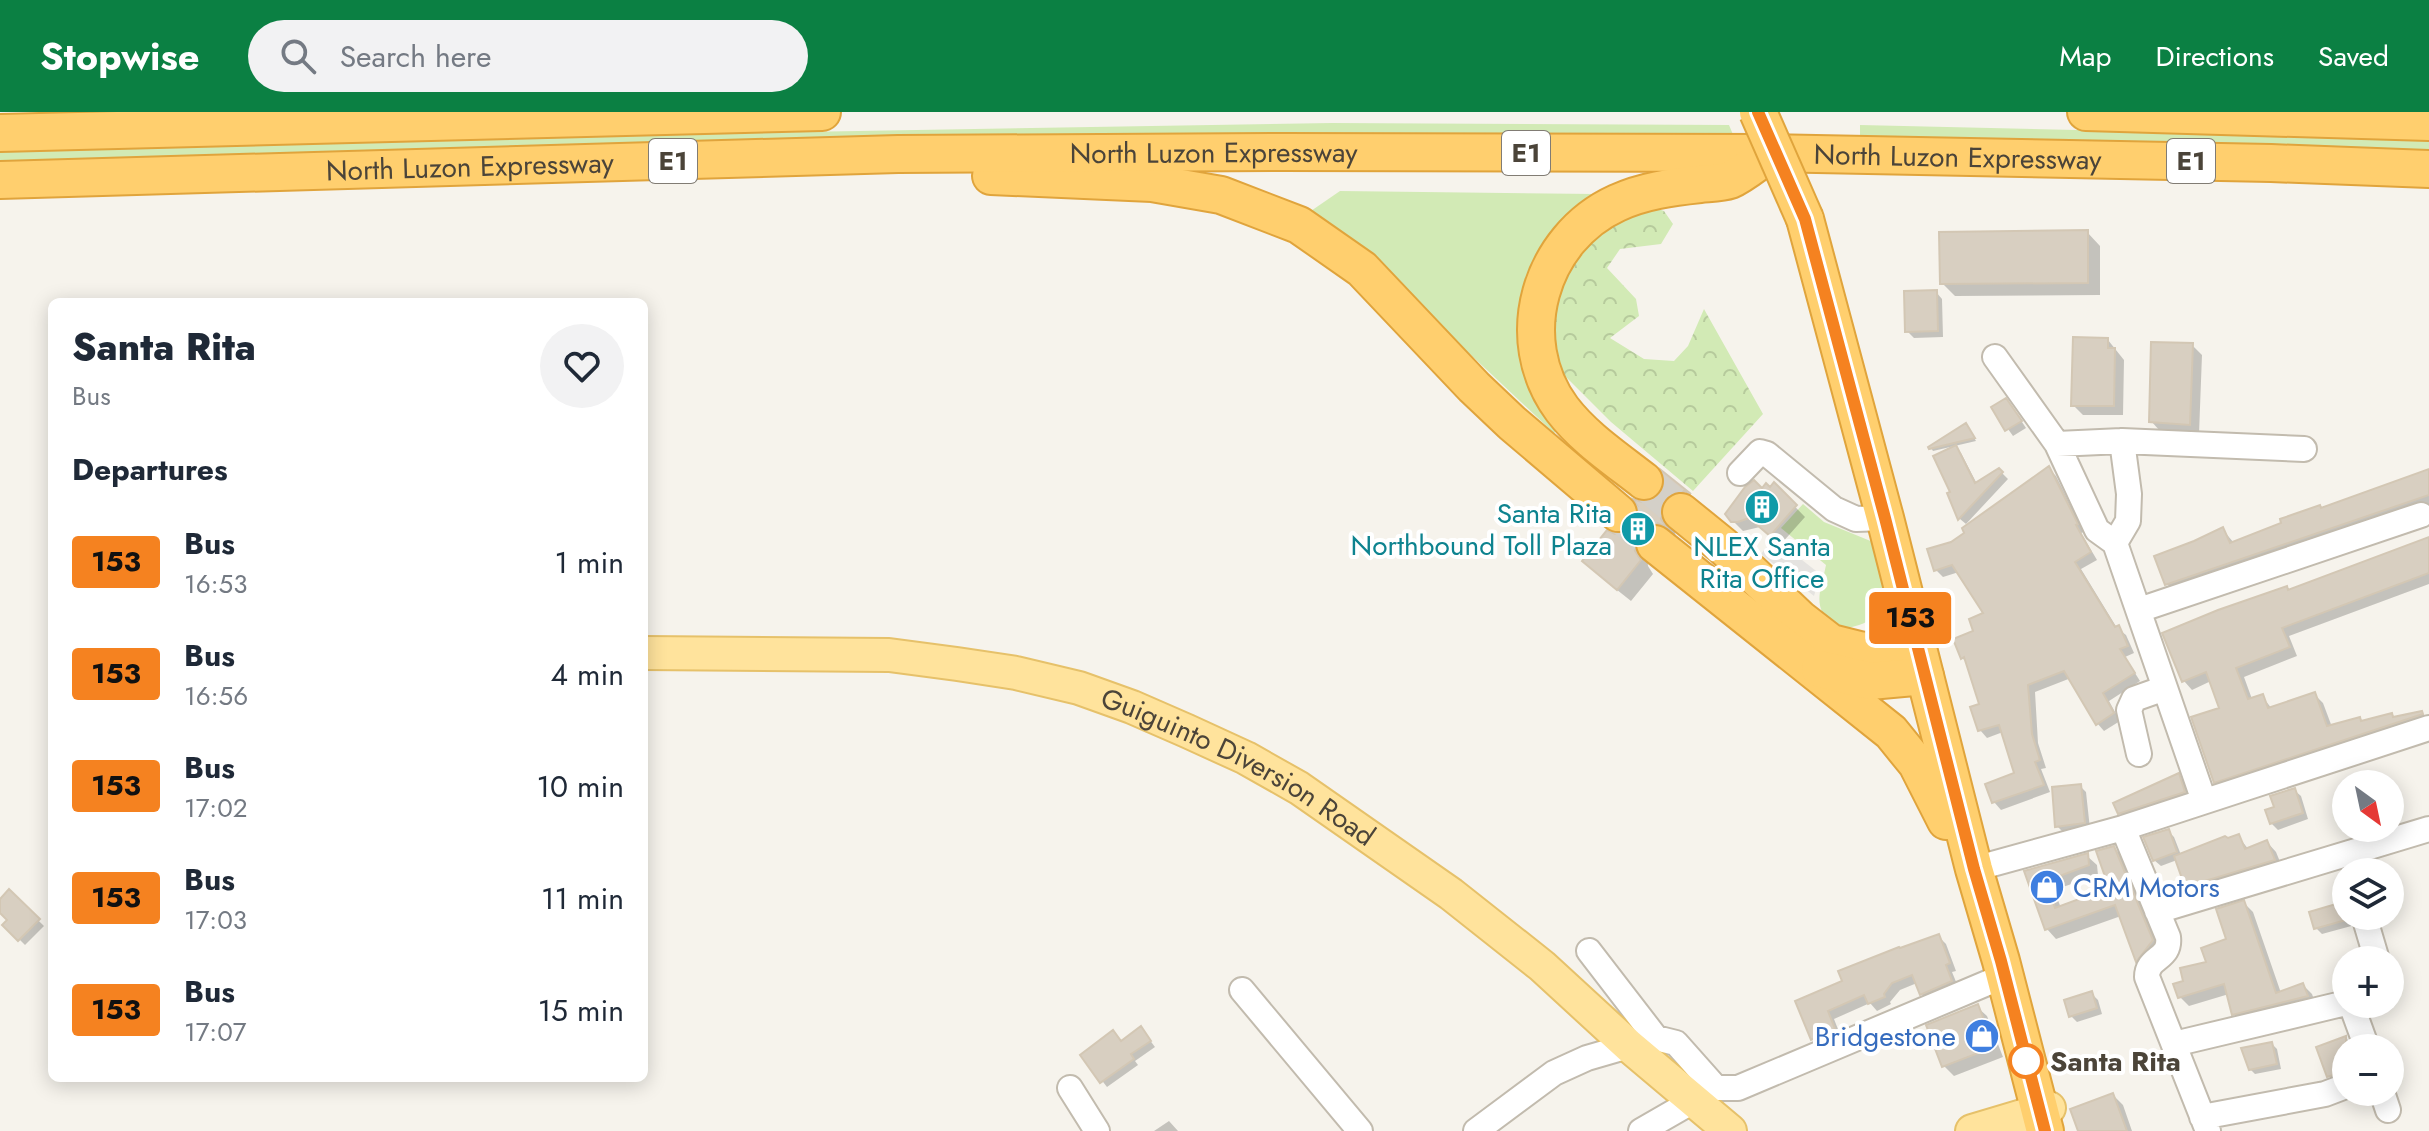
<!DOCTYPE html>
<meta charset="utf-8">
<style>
body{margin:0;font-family:Jost,sans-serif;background:#f2f2f3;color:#1f2937;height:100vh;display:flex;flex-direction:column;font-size:30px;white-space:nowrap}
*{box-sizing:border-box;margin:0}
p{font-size:26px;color:#747a83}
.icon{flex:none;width:44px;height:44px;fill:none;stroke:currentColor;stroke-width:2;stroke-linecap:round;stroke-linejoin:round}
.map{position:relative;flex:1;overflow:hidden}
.side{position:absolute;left:48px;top:186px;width:600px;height:784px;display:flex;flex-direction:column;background:#fff;border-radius:12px;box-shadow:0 4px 20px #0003}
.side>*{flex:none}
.badge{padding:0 16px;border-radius:6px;font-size:28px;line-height:52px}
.needle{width:52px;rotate:147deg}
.tools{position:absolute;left:2332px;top:658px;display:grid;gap:16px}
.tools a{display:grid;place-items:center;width:72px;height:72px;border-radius:50%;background:#fff;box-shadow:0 4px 20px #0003;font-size:40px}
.map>.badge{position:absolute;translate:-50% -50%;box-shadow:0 0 0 4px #fff}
h2{padding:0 24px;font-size:30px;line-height:72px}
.round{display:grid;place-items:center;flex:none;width:84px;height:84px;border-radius:42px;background:#f2f2f3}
.summary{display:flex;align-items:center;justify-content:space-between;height:136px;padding:0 24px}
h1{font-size:38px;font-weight:800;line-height:60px}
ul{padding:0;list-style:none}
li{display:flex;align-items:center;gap:24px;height:112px;padding:0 24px}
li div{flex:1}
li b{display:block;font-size:30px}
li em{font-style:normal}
li .badge{min-width:88px;font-weight:700;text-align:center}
header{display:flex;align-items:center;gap:48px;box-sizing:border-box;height:112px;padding:0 40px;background:#0b8043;color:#fff}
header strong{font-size:38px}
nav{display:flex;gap:44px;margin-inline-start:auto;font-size:28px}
.search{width:560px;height:72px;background:#f2f2f3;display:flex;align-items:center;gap:20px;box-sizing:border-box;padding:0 28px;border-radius:44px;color:#747a83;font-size:30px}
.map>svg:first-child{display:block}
</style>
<header>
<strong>Stopwise</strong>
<div class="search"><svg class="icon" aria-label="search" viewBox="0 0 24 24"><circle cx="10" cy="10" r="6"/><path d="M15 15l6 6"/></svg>Search here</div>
<nav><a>Map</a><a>Directions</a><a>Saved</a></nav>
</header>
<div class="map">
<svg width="2429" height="1019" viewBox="0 0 2429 1019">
<defs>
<pattern id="forest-crowns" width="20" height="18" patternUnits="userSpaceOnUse" patternTransform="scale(2)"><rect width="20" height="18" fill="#d2eab5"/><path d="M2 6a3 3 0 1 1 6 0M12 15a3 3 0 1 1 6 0" fill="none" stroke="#b6ca9c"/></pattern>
</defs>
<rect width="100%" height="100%" fill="#f6f3ec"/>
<!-- grass -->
<path fill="#d2eab5" d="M 1332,11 L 1729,13 L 1737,32 L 0,63 L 0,39 L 800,20 Z
M 1860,13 L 2429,26 L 2429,47 L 1860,29 Z
M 1340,79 L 1596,82 L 1546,138 L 1558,318 L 1554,321 L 1470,242 L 1308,101 Z
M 1803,392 L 1824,410 L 1873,430 C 1877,443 1885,460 1886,473 C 1888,505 1863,516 1836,517 C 1811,494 1820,483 1826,453 L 1781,416 Z"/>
<!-- forest -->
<path fill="url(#forest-crowns)" d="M 1644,92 L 1664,99 L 1673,112 L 1661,132 L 1620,137 L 1607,156 L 1636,187 L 1639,204 L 1610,226 L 1644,247 L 1674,249 L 1688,234 L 1704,197 L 1763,302 L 1693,379 L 1611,310 L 1563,262 L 1549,221 L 1567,156 L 1613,109 Z"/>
<!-- parking -->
<path fill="#e5e3e0" d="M 1774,426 L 1820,462 L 1814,484 L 1761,442 Z"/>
<!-- shadow -->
<path fill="#0003" d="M 2087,120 L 2100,134 L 2100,183 L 1955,184 L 1942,171 Z
M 1936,180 L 1942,187 L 1943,225 L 1914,226 L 1907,219 Z
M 2108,228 L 2124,248 L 2123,303 L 2083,303 L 2073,293 Z
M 2192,233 L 2202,243 L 2199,322 L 2160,319 L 2151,309 Z
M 2012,295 L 2026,316 L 2013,324 L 1993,296 Z
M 1968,316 L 1976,329 L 1933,339 L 1931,336 Z
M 1955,335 L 1961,341 L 1977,372 L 1999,358 L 2008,367 L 1966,412 L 1960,407 L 1950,382 L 1953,381 Z
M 2049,357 L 2056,364 L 2084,420 L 2081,421 L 2097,448 L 2081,457 L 2117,516 L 2126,523 L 2134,541 L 2125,545 L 2140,569 L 2109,589 L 2120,609 L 2104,619 L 2097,611 L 2071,566 L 2035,580 L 2038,631 L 2046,656 L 2041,657 L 2050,680 L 2001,698 L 1994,690 L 2017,662 L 2003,620 L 1987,626 L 1980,618 L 1982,593 L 1969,552 L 1962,546 L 1986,502 L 1959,460 L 1943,465 L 1936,458 L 1952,432 Z
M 2429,360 L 2429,395 L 2176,481 L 2167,472 L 2223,418 L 2234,431 Z
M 1665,363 L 1698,392 L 1673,412 L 1676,425 L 1672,424 L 1647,442 L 1648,454 L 1653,462 L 1631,489 L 1597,462 L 1615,424 L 1625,423 L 1635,416 L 1652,391 L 1662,384 L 1667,371 Z
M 1774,373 L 1805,405 L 1781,432 L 1760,415 L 1743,419 L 1732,408 L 1762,378 L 1771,377 Z
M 2429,427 L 2429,472 L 2289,524 L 2297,544 L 2244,565 L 2252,587 L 2262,584 L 2272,597 L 2314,582 L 2323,591 L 2332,615 L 2422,601 L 2429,608 L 2224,678 L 2215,670 L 2222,597 L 2211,569 L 2192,578 L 2184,569 L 2290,480 Z
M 2178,664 L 2183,668 L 2188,684 L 2125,705 L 2120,701 Z
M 2080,674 L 2086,680 L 2090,717 L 2064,721 L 2057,714 Z
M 2294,678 L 2301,684 L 2308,707 L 2278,718 L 2271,711 L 2276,696 Z
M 2346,684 L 2346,698 L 2340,687 Z
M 2357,716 L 2373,716 L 2361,720 Z
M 2168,719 L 2174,725 L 2181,743 L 2238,724 L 2249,738 L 2267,730 L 2276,740 L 2283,757 L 2196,783 L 2187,774 L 2177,748 L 2161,754 L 2154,748 Z
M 2114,736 L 2124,746 L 2162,839 L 2146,858 L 2137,849 L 2121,804 L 2056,827 L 2047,817 L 2027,760 L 2087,744 L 2097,753 L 2098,763 L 2054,778 L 2061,796 L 2112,778 Z
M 9,780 L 44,814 L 25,833 L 5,813 L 10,808 L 0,798 L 0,790 Z
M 2244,791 L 2253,800 L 2281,881 L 2303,873 L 2312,882 L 2316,893 L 2243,911 L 2234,902 L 2229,882 L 2189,894 L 2180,885 L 2185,870 L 2209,851 L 2229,829 Z
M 2346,792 L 2346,804 L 2353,804 L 2355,813 L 2322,822 L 2316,816 Z
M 1938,824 L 1946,832 L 1956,859 L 1952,860 L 1959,877 L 1929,890 L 1922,882 L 1917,871 L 1900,878 L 1890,890 L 1891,892 L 1877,899 L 1870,891 L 1834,907 L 1841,925 L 1820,934 L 1812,926 L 1797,890 Z
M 2346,859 L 2346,883 L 2340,877 L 2335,862 Z
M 2091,881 L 2098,888 L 2102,902 L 2077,910 L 2071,904 Z
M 1977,895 L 1987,904 L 2003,945 L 1954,964 L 1944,954 Z
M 1146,923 L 1155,935 L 1135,949 L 1138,953 L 1107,975 L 1082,943 Z
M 2346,926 L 2356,936 L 2346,936 L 2346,972 L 2339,974 L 2329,964 L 2319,936 Z
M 2272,932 L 2277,937 L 2281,957 L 2255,962 L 2250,957 Z
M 2113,983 L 2123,993 L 2132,1019 L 2080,1019 Z
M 1169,1009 L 1178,1019 L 1154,1019 Z"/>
<!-- building -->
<path fill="#d8cfc1" stroke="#d3c7b4" stroke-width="2" d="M 2088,118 L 2088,171 L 1940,172 L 1939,120 Z
M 1937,178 L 1938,219 L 1905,220 L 1904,179 Z
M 2073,225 L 2108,226 L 2108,236 L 2115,236 L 2114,294 L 2071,294 Z
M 2151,230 L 2193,231 L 2190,313 L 2149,310 Z
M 2006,286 L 2022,309 L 2005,319 L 1991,295 Z
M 1966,311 L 1975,326 L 1929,337 L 1928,335 Z
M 1956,333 L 1975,371 L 1999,356 L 2003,360 L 1958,408 L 1947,381 L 1950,380 L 1933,344 Z
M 2049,354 L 2078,412 L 2076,413 L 2091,440 L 2075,450 L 2115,515 L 2119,513 L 2128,534 L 2120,537 L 2135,561 L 2103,581 L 2114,601 L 2096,613 L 2064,559 L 2028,573 L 2032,622 L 2040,648 L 2035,650 L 2044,673 L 1992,691 L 1985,672 L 2014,661 L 1999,613 L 1978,619 L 1970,595 L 1979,592 L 1964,545 L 1961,547 L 1953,527 L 1973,519 L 1969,507 L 1983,501 L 1952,453 L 1934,459 L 1927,437 L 1951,430 L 1964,421 L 1962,416 Z
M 2429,357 L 2429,383 L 2165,473 L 2154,444 L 2194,429 L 2223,415 L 2230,431 L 2281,411 L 2280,407 L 2320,393 L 2321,396 Z
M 1661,358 L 1691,382 L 1684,379 L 1674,380 L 1664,387 L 1660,398 L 1661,407 L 1667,415 L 1657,411 L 1648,412 L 1638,420 L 1634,428 L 1635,439 L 1641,448 L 1617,478 L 1582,449 L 1607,418 L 1615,422 L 1624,421 L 1633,415 L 1639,404 L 1638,395 L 1633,387 L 1642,390 L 1651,389 L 1660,382 L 1665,371 Z
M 1754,368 L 1762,376 L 1766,371 L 1770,375 L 1774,370 L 1797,393 L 1770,424 L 1749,406 L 1738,410 L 1731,410 L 1725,402 L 1745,375 Z
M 2429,425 L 2429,461 L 2282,516 L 2290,535 L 2236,556 L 2248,587 L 2263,582 L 2268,596 L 2315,580 L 2327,614 L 2360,605 L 2361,609 L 2392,601 L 2393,605 L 2422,599 L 2423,602 L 2214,671 L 2191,605 L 2219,596 L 2206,560 L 2182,570 L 2162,521 L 2218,498 L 2287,474 L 2288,478 Z
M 2179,661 L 2185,680 L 2118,702 L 2113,691 Z
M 2081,672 L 2085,711 L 2055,715 L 2052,675 Z
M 2295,676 L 2303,701 L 2270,712 L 2265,698 L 2274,695 L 2270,684 Z
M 2169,717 L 2177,740 L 2153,749 L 2143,725 Z
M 2239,722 L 2245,737 L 2267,728 L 2275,748 L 2185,775 L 2174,744 L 2225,724 L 2228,726 Z
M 2114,734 L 2153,828 L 2136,850 L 2115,793 L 2045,818 L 2024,759 L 2088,741 L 2089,753 L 2046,769 L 2055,796 L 2109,776 L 2096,739 Z
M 9,777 L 40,807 L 18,829 L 2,813 L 7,808 L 0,801 L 0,787 Z
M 2244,788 L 2276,881 L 2303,871 L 2308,884 L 2232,903 L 2224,872 L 2178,886 L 2173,872 L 2183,869 L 2180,856 L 2206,850 L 2201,836 L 2226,827 L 2216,797 Z
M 2346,789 L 2346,808 L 2314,817 L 2309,800 Z
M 1939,822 L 1950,851 L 1946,853 L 1952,869 L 1920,883 L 1912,863 L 1892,871 L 1884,882 L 1885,885 L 1868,892 L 1864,883 L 1828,899 L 1835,917 L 1811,928 L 1795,889 L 1842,869 L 1838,859 L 1899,835 L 1900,836 Z
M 2092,879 L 2097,896 L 2069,905 L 2064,888 Z
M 1978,892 L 1994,935 L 1942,955 L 1926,913 Z
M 1141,914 L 1151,929 L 1131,942 L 1134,947 L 1100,971 L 1080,943 L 1113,918 L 1121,929 Z
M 2346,924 L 2346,959 L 2327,965 L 2316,935 Z
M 2272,930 L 2277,952 L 2249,958 L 2241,936 Z
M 2113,981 L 2127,1019 L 2078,1019 L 2070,997 Z"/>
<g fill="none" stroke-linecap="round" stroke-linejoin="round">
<!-- highway-tunnel -->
<path stroke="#d4d0c8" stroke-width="36" stroke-dasharray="36 18" stroke-linecap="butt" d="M 1644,369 L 1681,400
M 1618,401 L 1655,432"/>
<!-- minor casing -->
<g stroke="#c2bbae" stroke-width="28">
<path id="minor" d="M 1995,245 L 2057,332 L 2097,418 L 2115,431 L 2204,689
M 2057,332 L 2122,329 L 2304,337
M 1740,361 L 1760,340 L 1767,342 L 1834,397 L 1856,407 L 1885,406
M 2115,431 L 2128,409 L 2129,382 L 2122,329
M 2139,498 L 2421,403
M 2139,642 L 2129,598 L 2134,587 L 2165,576
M 2123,716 L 2168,825 C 2171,848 2147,844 2147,865 L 2208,1019
M 1974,757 L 2123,716 L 2429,616
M 2157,799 L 2429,717
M 2364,804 L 2377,848
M 1589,839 L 1656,926
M 1242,878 L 1360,1019
M 2351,892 L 2367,936
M 2174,932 L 2346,891
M 1070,976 L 1097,1019
M 2382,980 L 2388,998
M 2202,1005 L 2325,982 L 2346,974
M 1476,1019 L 1554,961 L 1587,946 L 1656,926 L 1676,931 L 1716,976 L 1738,976 L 2004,864
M 1641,1019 L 1707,981"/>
</g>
<!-- major casing -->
<g stroke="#e6c16a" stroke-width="36">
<g id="major">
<path id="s1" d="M 644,541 L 889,543 L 957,552 L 1016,561 L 1079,576 L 1132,595 L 1187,619 L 1246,646 L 1299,676 L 1451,782 L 1542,854 L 1629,934 L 1730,1019"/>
<path d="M 1972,1019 L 2049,996"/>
</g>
</g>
<!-- highway casing -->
<g stroke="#e0a43c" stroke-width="40">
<g id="highway">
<path d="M 2086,0 L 2429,10"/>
<path d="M 0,21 L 822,0"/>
<path d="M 991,64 L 1152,71 L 1221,83 L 1299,113 L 1362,157 L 1474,275 L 1512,311 L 1618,401"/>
<path id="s2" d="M 0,68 L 898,42 L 1280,40 L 1771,41 L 2271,51 L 2429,57"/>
<path d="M 1805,107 L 1885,406 L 1974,757 L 2001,849 L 2045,1019"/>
<path d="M 1644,369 C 1616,347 1584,326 1562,297 C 1510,227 1540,126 1617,91 C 1643,79 1672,75 1700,72 C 1709,71 1721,71 1730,68 C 1744,62 1758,49 1771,41"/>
<path d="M 1681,400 L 1723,434 L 1800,507 L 1831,531 L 1863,539 L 1916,532"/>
<path d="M 1655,432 L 1891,620 L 1917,652 L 1946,709"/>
<path d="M 1820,557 L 1870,569 L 1925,564"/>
</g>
</g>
<!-- minor -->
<use href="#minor" stroke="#fff" stroke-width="24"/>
<!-- major -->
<use href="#major" stroke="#ffe39c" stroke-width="32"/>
<!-- highway -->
<use href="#highway" stroke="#ffcf6e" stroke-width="36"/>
<!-- highway-bridge casing -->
<g stroke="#e0a43c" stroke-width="40" stroke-linecap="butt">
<path id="highway-bridge" d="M 1758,0 L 1805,107"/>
</g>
<!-- highway-bridge -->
<use href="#highway-bridge" stroke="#ffcf6e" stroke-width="36"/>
</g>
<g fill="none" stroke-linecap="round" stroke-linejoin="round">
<!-- line casing -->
<g stroke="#fff" stroke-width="18">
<path id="line" d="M 1758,0 L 1805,107 L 1885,406 L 1974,757 L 2001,849 L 2045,1019"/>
</g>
<!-- line -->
<use href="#line" stroke="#f58220" stroke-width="12"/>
</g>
<!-- icons -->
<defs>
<g id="building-disc" transform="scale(1.8)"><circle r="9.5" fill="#0f9aa8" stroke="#fff"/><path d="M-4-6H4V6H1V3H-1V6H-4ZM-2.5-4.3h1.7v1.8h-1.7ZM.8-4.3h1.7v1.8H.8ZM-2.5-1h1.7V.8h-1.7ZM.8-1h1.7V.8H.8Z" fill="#fff"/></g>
<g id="shop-disc" transform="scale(1.8)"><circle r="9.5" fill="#3f7fe0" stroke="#fff"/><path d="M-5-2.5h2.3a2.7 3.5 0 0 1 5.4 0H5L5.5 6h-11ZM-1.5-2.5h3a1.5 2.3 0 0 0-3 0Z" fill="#fff"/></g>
</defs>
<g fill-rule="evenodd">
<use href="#building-disc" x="1762" y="395"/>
<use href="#building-disc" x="1638" y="417"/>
<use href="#shop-disc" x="2047" y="775"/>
<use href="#shop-disc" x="1982" y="924"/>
</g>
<!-- markers -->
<circle fill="#fff" stroke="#f58220" stroke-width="4" cx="2026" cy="949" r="16"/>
<g text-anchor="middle" stroke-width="8" stroke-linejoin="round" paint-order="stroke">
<!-- shield labels -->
<g fill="#fff" stroke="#817c74" stroke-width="2">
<rect x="1502" y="19" width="48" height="44" rx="6"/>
<rect x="649" y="27" width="48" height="44" rx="6"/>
<rect x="2167" y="27" width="48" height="44" rx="6"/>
</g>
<g font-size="26" font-weight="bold" fill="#4b4439">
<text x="1526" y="50">E1</text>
<text x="673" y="58">E1</text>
<text x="2191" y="58">E1</text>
</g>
<!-- street labels -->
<g font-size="28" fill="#4b4439" stroke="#fff">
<text dy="10" stroke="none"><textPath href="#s2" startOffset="1214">North Luzon Expressway</textPath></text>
<text dy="10" stroke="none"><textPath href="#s2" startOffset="1958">North Luzon Expressway</textPath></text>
<text dy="10" stroke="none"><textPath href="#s2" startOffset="470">North Luzon Expressway</textPath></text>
<text dy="10" stroke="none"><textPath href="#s1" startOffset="616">Guiguinto Diversion Road</textPath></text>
</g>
<!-- culture labels -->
<g font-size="28" fill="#0d838f" stroke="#fff" text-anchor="end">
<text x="1612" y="411">Santa Rita<tspan x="1612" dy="32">Northbound Toll Plaza</tspan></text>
<text x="1762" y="444" text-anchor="middle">NLEX Santa<tspan x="1762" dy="32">Rita Office</tspan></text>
</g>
<!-- shop labels -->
<g font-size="28" fill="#366cbe" stroke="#fff" text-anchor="start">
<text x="2073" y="785">CRM Motors</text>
<text x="1956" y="934" text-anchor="end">Bridgestone</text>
</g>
<!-- stop labels -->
<g font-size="28" font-weight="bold" fill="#4b4439" stroke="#fff" text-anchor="start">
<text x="2050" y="959">Santa Rita</text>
</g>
</g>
</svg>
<div class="tools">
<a><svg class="needle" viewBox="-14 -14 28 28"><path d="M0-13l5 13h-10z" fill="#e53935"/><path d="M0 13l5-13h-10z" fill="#747a83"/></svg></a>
<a><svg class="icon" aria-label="layers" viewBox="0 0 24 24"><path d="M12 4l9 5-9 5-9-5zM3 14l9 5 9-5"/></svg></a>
<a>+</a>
<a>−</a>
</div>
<b class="badge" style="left:1910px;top:506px;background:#f58220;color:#111">153</b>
<section class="side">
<div class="summary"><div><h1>Santa Rita</h1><p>Bus</p></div><a class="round"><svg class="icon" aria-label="heart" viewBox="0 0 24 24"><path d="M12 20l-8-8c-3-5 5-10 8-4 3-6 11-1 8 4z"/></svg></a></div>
<h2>Departures</h2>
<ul>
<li><span class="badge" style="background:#f58220;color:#111">153</span><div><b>Bus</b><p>16:53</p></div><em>1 min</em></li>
<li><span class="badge" style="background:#f58220;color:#111">153</span><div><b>Bus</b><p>16:56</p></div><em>4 min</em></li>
<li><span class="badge" style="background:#f58220;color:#111">153</span><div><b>Bus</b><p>17:02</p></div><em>10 min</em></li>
<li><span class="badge" style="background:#f58220;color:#111">153</span><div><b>Bus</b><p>17:03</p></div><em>11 min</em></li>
<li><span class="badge" style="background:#f58220;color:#111">153</span><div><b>Bus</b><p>17:07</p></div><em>15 min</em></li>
</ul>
</section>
</div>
